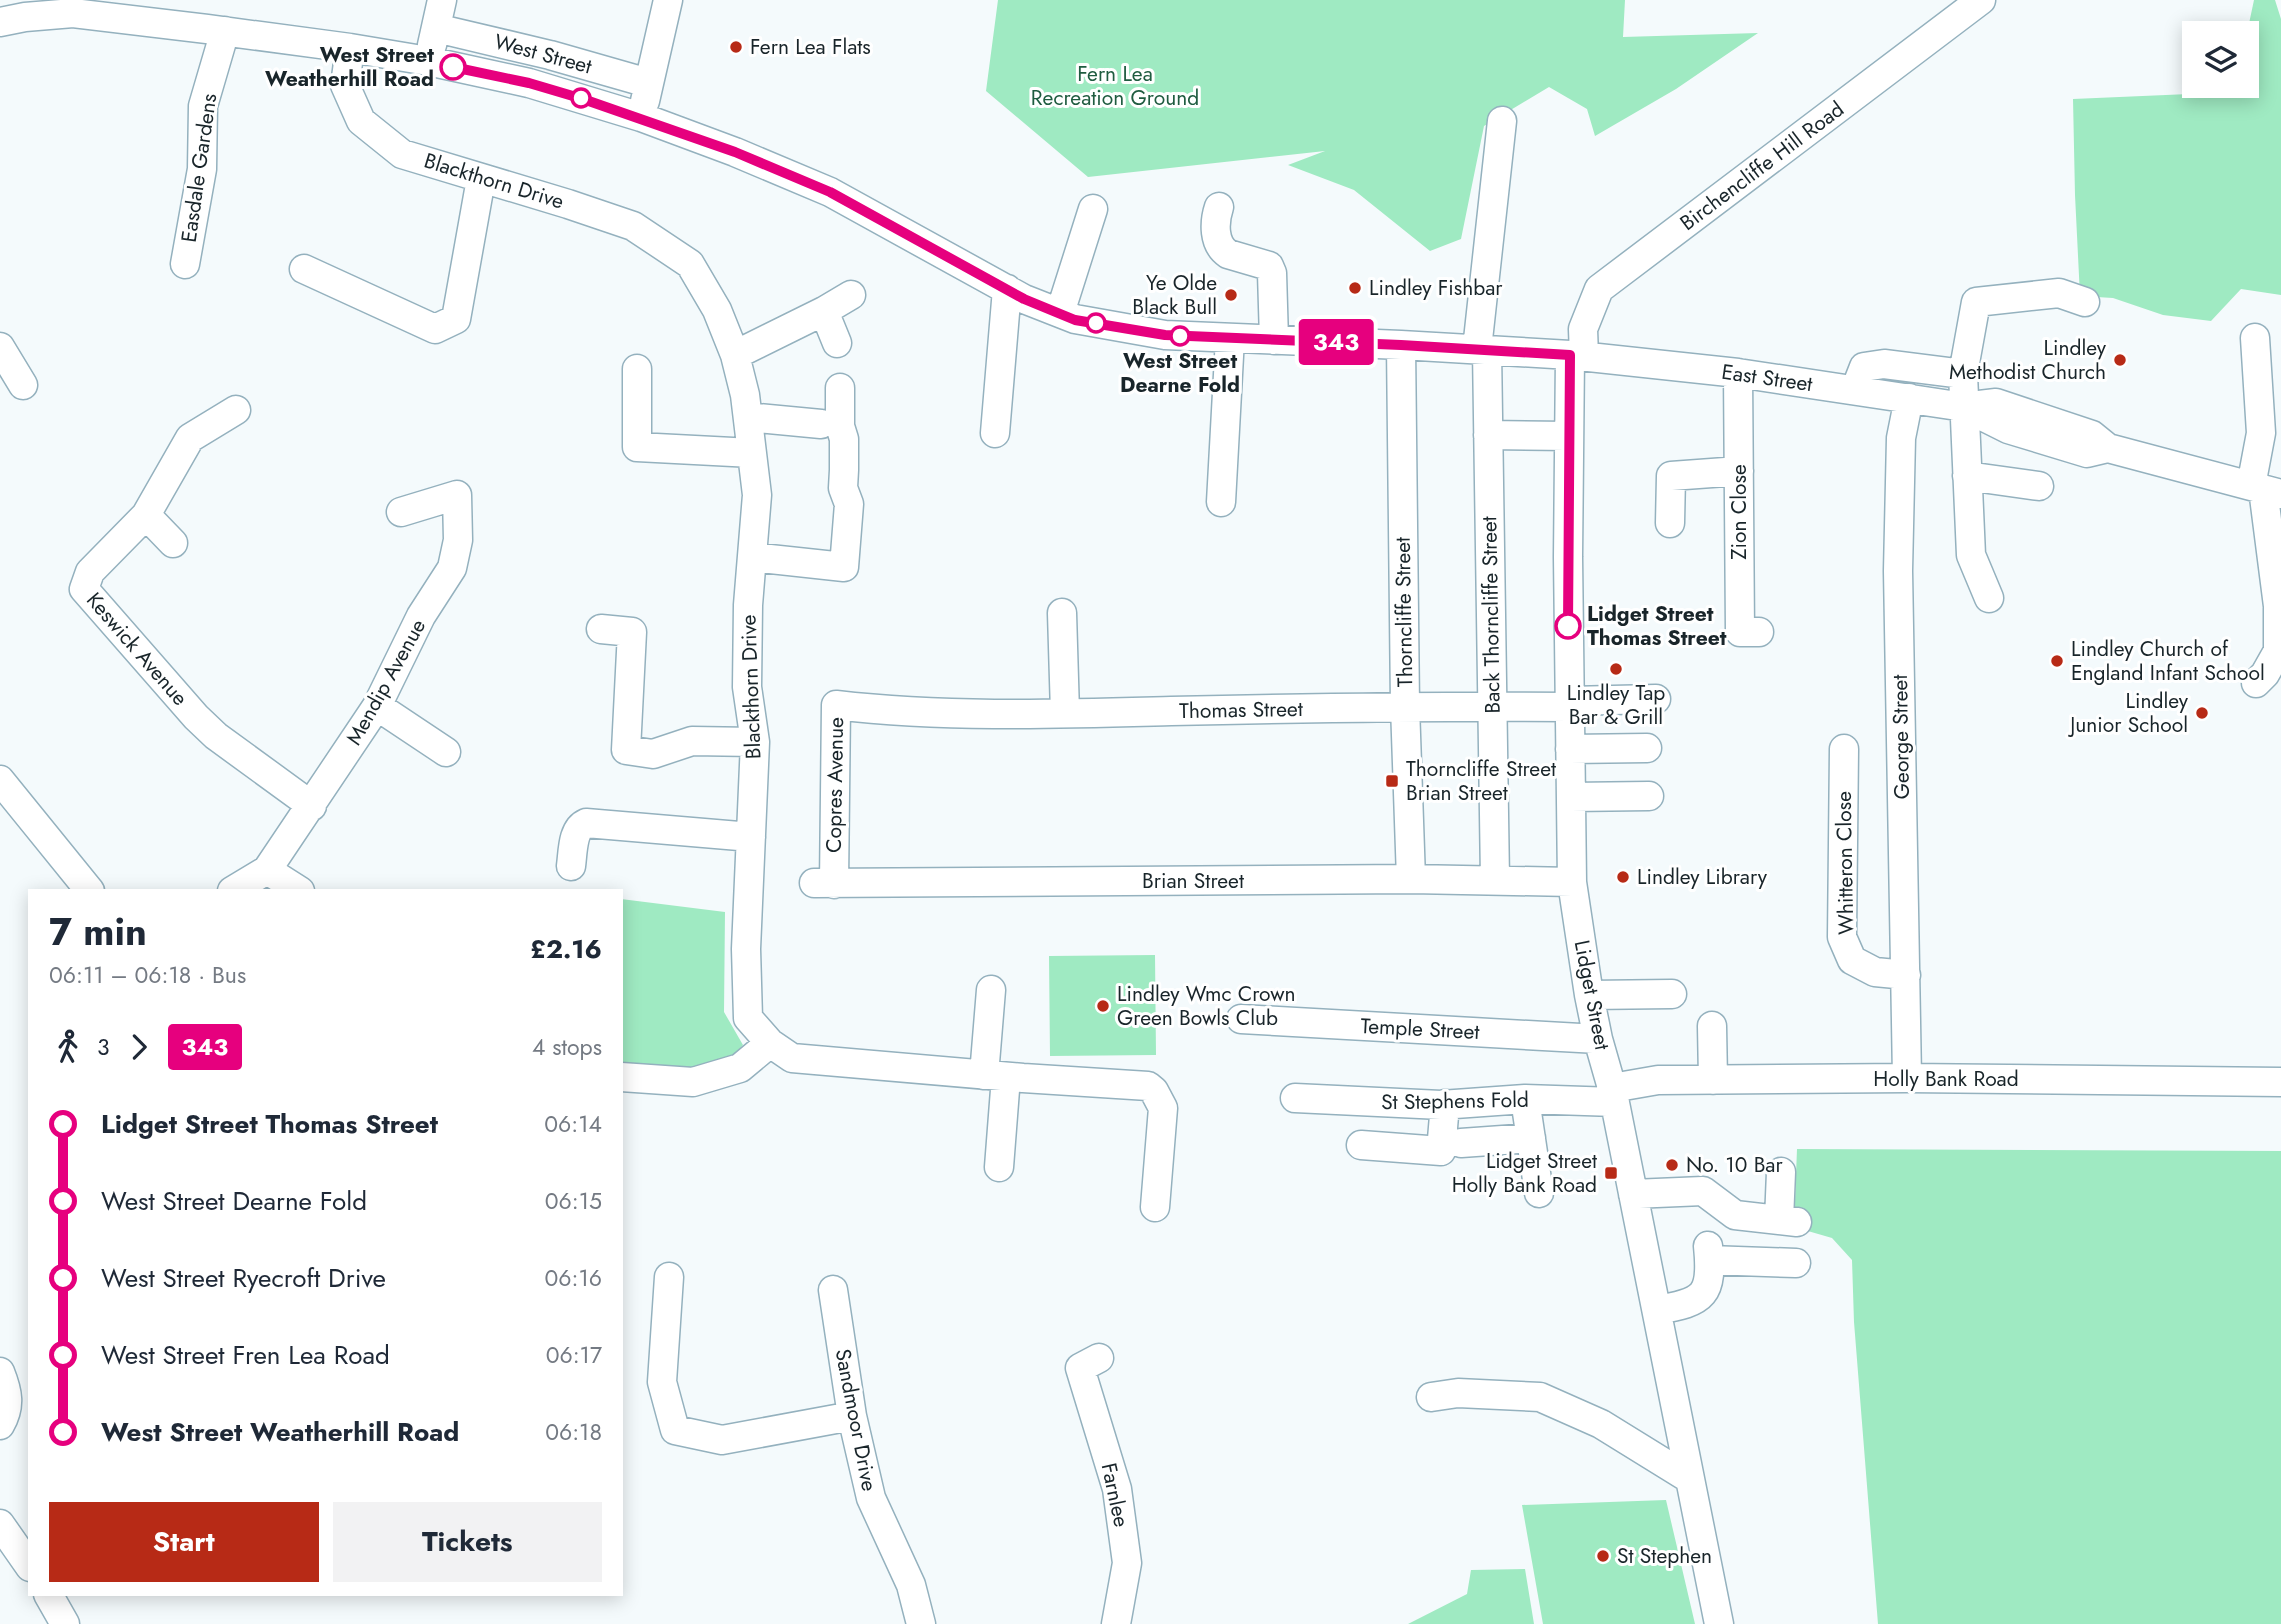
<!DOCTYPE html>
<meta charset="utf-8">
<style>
body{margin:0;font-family:Jost,sans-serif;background:#f2f2f3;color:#1f2937;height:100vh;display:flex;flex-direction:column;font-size:26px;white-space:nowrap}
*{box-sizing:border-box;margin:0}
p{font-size:23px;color:#747a83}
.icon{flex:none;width:38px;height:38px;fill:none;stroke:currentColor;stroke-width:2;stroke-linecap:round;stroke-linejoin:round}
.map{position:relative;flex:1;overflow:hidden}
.sheet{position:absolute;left:28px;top:889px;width:595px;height:707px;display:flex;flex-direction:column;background:#fff;border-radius:0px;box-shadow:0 4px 18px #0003}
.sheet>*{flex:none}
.badge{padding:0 14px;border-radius:5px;font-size:24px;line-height:46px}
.fabs{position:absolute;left:2182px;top:21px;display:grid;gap:14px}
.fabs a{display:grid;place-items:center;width:77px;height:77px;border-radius:0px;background:#fff;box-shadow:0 4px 18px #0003;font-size:35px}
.map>.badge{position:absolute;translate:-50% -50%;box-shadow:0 0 0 4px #fff}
.legs{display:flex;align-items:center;gap:10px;height:77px;padding:0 21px;font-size:23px}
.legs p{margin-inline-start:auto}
.summary{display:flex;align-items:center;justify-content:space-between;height:119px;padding:0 21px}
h1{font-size:38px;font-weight:700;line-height:52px}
.cta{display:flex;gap:14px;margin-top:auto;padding:14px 21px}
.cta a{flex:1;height:80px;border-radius:0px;background:#b72a16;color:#fff;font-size:28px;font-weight:700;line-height:80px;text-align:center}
.cta a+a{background:#f2f2f3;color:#1f2937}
ul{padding:0 21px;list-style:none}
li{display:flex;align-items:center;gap:24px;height:77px;font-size:26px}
li i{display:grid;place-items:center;width:10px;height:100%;margin:0 9px;background:currentColor}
li i::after{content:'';width:18px;height:18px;margin:-9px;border:5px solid;border-radius:50%;background:#fff}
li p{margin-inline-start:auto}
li:first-child i{background:linear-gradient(#0000 50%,currentColor 0)}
li:last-child i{background:linear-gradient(currentColor 50%,#0000 0)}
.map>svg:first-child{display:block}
</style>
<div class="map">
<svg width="2281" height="1624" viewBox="0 0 2281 1624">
<rect width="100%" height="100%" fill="#f4fafc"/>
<!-- green -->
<path fill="#9feac2" d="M 998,0 L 1625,0 L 1623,37 L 1758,33 L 1676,89 L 1595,136 L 1587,109 L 1549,87 L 1484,126 L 1461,239 L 1430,251 L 1354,190 L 1288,165 L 1325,151 L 1088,177 L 986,91 Z
M 2254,0 L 2275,0 L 2281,19 L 2281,295 L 2241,289 L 2211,321 L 2163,315 L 2113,298 L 2080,296 L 2075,195 L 2073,99 L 2189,94 L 2199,86 L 2247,86 L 2247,33 Z
M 621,899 L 725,912 L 724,1012 L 743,1045 L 726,1064 L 703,1073 L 621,1065 Z
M 1155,955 L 1156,1055 L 1050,1056 L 1049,956 Z
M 1797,1149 L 2281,1151 L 2281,1624 L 1878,1624 L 1854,1322 L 1852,1260 L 1832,1238 L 1794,1227 Z
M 1666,1500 L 1695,1624 L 1543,1624 L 1522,1505 Z
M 1525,1569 L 1534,1624 L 1408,1624 L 1467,1594 L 1471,1570 Z"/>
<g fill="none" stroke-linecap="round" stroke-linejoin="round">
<!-- minor casing -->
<g stroke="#94b1be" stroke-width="31">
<path id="minor" d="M 0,22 L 25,17 L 73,13 L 207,29 L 350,48 L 428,61 L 529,83 L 641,117 L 735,152 L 830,192 L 1024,299 L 1075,319 L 1165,335 L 1401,345 L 1570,355 L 1738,373 L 1964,407 L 2008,429 L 2087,453 L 2108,448
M 436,28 L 550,55 L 648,83
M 432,45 L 442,0
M 350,48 L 345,85 L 361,121 L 402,154 L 568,204 L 633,226 L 690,264 L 717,310 L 735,355 L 745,395 L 757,495 L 748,605 L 747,687 L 755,742 L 746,949 L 748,1018 L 770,1043 L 792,1058 L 1023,1078 L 1148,1086 L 1154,1091 L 1163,1108 L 1155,1207
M 645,101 L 668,0
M 1219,207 C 1214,222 1213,244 1228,254 L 1269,266 L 1272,273 L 1274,340
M 185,264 L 202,169 L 203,106 L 225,31
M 304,269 L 435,329 L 456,319 L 481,179
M 824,311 L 837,343
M 1060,313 L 1093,209
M 1401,345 L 1405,706 L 1411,879
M 0,347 L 23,385
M 1477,349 L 1502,121
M 1487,350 L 1495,880
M 735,355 L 824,311 L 851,295
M 1570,355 L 1568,557 L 1572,882 L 1589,995 L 1598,1039 L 1612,1088 L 1719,1624
M 1584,356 L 1583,329 L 1599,289 L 1981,0
M 637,369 L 637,447 L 752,453
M 1738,373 L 1740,632 L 1759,632
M 1963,374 L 1976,302 L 2059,293 L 2085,302
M 1855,390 L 1864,367 L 1884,364 L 1963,374 L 1971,555 L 1989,598
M 1971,406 L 1996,403 L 2092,435 L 2108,448 L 2281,494
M 236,410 L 190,438 L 146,515 L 90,572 L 84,589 L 196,717 L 216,736 L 312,806
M 748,417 L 821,424
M 995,433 L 1007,289
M 1488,435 L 1569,436
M 1967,476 L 2039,486
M 2251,486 L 2261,433 L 2255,338
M 1221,502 L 1230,338
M 146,515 L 173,543
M 1670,523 L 1671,476 L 1739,471
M 752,557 L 844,567 L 849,504 L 843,488 L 844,470 L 844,439 L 840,426 L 840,388
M 1062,613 L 1065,713
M 601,629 L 632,632 L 626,750 L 653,754 L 692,741 L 755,742
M 2256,683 L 2265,674 L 2278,651 L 2278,606 L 2263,489
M 1569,701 L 1656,699
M 377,706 L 446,752
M 1570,749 L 1647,748
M 1844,749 L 1842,937 L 1852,960 L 1875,972 L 1906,975
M 0,780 L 90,891
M 1571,797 L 1649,796
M 571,866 C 573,852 572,829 586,823 L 751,837
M 267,870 L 300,891
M 814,883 L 1411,879 L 1572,882
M 834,884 L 836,705 C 946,718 1060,714 1171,711 C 1304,708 1436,706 1569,707
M 232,891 L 267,870 L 377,706 L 421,616 L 452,568 L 458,540 L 457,495 L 401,512
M 1589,995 L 1672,994
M 1241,1019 L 1598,1039
M 1712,1026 L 1713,1080
M 984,1075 L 991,990
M 621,1077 L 693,1082 L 740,1068 L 770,1043
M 1907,1078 L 1898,571 L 1901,438 L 1909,398
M 1612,1088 L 1658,1080 L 1907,1078 L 2281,1082
M 1295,1098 L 1441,1105 L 1525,1099 L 1615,1102
M 1525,1099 L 1539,1193
M 1461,1143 L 1531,1138
M 1361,1145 L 1441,1151 L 1445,1104
M 999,1167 L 1006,1077
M 1633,1194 L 1703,1191 L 1735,1215 L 1797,1222
M 1779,1220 L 1781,1172
M 1709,1260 L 1796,1263
M 669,1277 L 662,1382 L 675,1430 L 722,1440 L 852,1416
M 833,1290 L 852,1416 L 871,1498 L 911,1585 L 921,1624
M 1657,1310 C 1705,1302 1713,1295 1708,1246
M 1099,1358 L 1080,1368 L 1117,1489 L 1127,1563 L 1116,1624
M 0,1372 C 8,1392 11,1406 0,1425
M 1431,1397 L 1458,1393 L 1540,1397 L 1601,1424 L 1690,1479
M 0,1524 L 30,1567
M 48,1594 L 65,1624"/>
</g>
<!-- minor -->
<use href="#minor" stroke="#fff" stroke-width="28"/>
</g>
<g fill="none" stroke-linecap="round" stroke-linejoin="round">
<!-- line-1 casing -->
<g stroke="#fff" stroke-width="16">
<path id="line-1" d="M 453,67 L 529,83 L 583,99 L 735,152 L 830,192 L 1024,299 L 1075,320 L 1165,335 L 1401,345 L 1570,355 L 1568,626"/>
</g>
<!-- line-1 -->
<use href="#line-1" stroke="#e6007e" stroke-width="10"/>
</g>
<!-- markers -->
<g fill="#b72a16" stroke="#fff" stroke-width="2.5">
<circle cx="736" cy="47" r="7"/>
<circle cx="1355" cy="288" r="7"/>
<circle cx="1231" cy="295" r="7"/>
<circle cx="2120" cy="360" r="7"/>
<circle cx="2057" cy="661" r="7"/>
<circle cx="1616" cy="669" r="7"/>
<circle cx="2202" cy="713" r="7"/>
<rect x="1385" y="774" width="14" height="14" rx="3.5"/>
<circle cx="1623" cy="877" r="7"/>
<circle cx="1103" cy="1006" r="7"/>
<circle cx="1672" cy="1165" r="7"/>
<rect x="1604" y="1166" width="14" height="14" rx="3.5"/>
<circle cx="1603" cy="1556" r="7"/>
</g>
<g fill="#fff" stroke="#e6007e" stroke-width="3.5">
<circle cx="453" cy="67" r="12"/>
<circle cx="581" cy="98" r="9"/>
<circle cx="1096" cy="323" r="9"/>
<circle cx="1180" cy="336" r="9"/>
<circle cx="1568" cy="626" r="12"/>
</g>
<g text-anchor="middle" stroke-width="6" stroke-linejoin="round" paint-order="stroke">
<!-- poi labels -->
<g font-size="21" fill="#19252a" stroke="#fff" text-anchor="start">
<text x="750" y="54">Fern Lea Flats</text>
<text x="1217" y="290" text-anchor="end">Ye Olde<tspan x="1217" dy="24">Black Bull</tspan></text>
<text x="1369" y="295">Lindley Fishbar</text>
<text x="2106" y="355" text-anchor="end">Lindley<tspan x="2106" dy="24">Methodist Church</tspan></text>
<text x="2071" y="656">Lindley Church of<tspan x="2071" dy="24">England Infant School</tspan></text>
<text x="1616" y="700" text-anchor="middle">Lindley Tap<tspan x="1616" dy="24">Bar &amp; Grill</tspan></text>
<text x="2188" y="708" text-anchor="end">Lindley<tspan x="2188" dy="24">Junior School</tspan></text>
<text x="1406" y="776">Thorncliffe Street<tspan x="1406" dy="24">Brian Street</tspan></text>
<text x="1637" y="884">Lindley Library</text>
<text x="1117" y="1001">Lindley Wmc Crown<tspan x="1117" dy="24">Green Bowls Club</tspan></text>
<text x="1597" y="1168" text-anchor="end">Lidget Street<tspan x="1597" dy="24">Holly Bank Road</tspan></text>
<text x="1686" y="1172">No. 10 Bar</text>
<text x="1617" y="1563">St Stephen</text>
</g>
<!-- street labels -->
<g font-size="21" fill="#19252a" stroke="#fff">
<text transform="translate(543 54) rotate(15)" y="7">West Street</text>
<text transform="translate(1762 166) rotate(-37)" y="7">Birchencliffe Hill Road</text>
<text transform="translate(199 168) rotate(-82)" y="7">Easdale Gardens</text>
<text transform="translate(494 181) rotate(17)" y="7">Blackthorn Drive</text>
<text transform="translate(1767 378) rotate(8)" y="7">East Street</text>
<text transform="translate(1739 512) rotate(-90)" y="7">Zion Close</text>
<text transform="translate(1404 612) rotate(-91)" y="7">Thorncliffe Street</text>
<text transform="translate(1491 615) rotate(-91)" y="7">Back Thorncliffe Street</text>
<text transform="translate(137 649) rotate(49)" y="7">Keswick Avenue</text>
<text transform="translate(386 682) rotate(-61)" y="7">Mendip Avenue</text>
<text transform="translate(751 687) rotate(-92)" y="7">Blackthorn Drive</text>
<text transform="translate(1241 710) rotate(-1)" y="7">Thomas Street</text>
<text transform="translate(1901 737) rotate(-91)" y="7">George Street</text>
<text transform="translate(835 785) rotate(-89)" y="7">Copres Avenue</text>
<text transform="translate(1845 863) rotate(-91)" y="7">Whitteron Close</text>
<text x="1193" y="888">Brian Street</text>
<text transform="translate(1592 995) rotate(79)" y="7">Lidget Street</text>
<text transform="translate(1420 1029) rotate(3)" y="7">Temple Street</text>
<text x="1946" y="1086">Holly Bank Road</text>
<text transform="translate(1455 1101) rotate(-1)" y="7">St Stephens Fold</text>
<text transform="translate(856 1420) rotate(79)" y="7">Sandmoor Drive</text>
<text transform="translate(1115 1495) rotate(78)" y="7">Farnlee</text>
</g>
<!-- stop labels -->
<g font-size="21" font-weight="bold" fill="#19252a" stroke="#fff" text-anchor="end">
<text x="434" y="62">West Street<tspan x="434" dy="24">Weatherhill Road</tspan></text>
<text x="1180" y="368" text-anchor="middle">West Street<tspan x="1180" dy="24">Dearne Fold</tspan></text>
<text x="1587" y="621" text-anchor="start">Lidget Street<tspan x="1587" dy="24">Thomas Street</tspan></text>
</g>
<!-- park labels -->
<g font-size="21" fill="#1f5c40" stroke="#fff">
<text x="1115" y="81">Fern Lea<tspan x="1115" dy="24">Recreation Ground</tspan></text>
</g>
</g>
</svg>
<div class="fabs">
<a><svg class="icon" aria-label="layers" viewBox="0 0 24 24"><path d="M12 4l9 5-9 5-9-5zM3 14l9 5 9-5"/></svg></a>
</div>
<b class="badge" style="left:1336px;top:342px;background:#e6007e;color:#fff">343</b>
<section class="sheet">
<div class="summary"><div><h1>7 min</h1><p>06:11 – 06:18 · Bus</p></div><b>£2.16</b></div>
<div class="legs"><svg class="icon" aria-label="walk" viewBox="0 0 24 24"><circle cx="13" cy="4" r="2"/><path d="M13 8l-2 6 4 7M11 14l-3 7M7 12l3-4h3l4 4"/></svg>3<svg class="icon" aria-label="forward" viewBox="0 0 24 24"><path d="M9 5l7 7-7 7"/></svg><b class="badge" style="background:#e6007e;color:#fff">343</b><p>4 stops</p></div>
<ul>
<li><i style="color:#e6007e"></i><b>Lidget Street Thomas Street</b><p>06:14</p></li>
<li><i style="color:#e6007e"></i><span>West Street Dearne Fold</span><p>06:15</p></li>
<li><i style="color:#e6007e"></i><span>West Street Ryecroft Drive</span><p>06:16</p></li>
<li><i style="color:#e6007e"></i><span>West Street Fren Lea Road</span><p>06:17</p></li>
<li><i style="color:#e6007e"></i><b>West Street Weatherhill Road</b><p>06:18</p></li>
</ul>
<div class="cta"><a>Start</a><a>Tickets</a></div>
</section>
</div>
